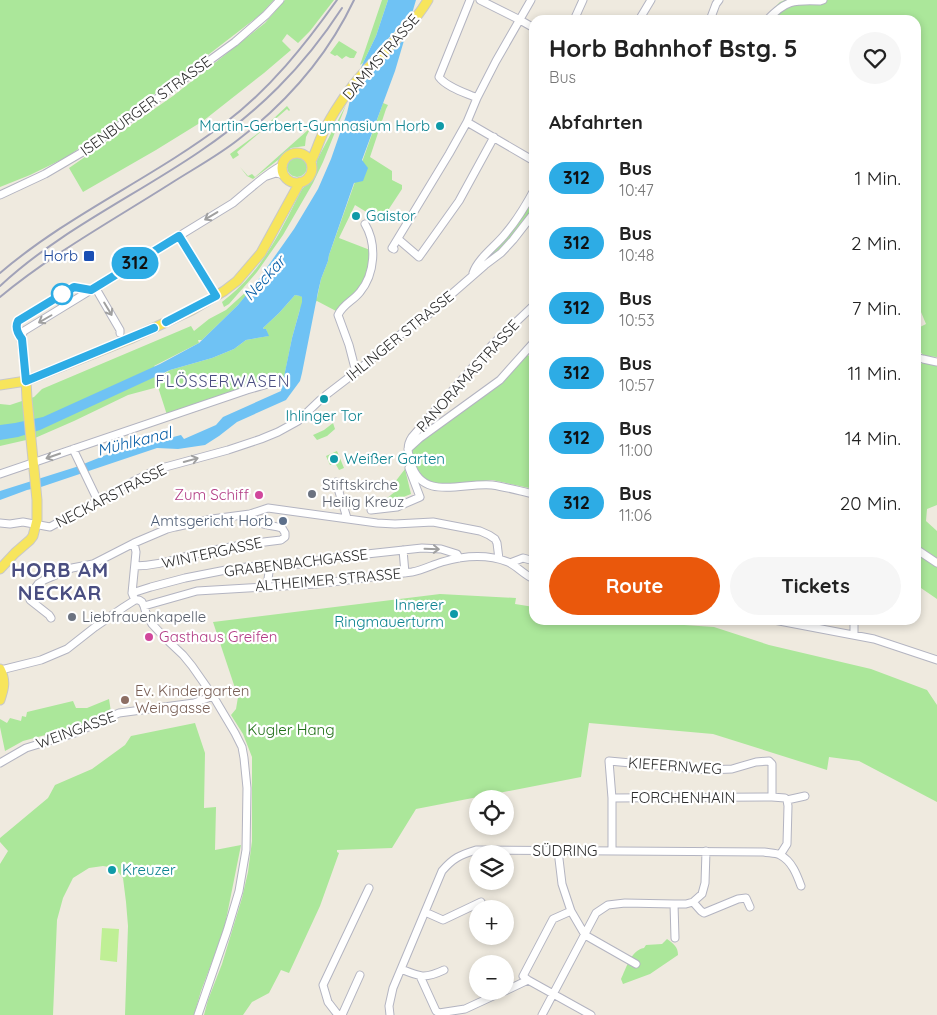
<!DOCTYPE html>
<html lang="de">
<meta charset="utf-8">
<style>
body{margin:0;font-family:Quicksand,sans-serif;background:#f6f6f6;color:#222;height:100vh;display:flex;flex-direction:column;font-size:19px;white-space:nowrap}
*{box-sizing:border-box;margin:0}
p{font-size:16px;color:#767676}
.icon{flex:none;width:28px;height:28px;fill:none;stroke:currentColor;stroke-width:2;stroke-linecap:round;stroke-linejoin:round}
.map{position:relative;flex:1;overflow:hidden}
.side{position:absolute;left:529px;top:15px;width:392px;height:610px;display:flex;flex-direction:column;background:#fff;border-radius:15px;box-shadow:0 2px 8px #0003}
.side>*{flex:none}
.badge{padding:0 10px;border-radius:16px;font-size:18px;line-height:32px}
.fabs{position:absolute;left:469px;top:790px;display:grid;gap:10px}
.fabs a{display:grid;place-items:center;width:45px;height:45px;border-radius:50%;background:#fff;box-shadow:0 2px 8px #0003;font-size:25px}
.map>.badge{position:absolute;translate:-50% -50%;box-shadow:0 0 0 2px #fff}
h2{padding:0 20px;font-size:19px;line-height:45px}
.round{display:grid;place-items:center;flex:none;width:52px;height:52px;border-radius:26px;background:#f6f6f6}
.overview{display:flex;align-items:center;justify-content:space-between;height:85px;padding:0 20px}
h1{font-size:24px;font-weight:700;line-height:38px}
.cta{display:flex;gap:10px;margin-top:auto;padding:10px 20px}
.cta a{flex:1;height:58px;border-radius:30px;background:#ea580c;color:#fff;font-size:20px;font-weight:700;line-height:58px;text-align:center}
.cta a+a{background:#f6f6f6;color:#222}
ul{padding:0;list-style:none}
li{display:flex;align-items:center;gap:15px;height:65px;padding:0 20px}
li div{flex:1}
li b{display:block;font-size:19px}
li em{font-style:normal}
li .badge{min-width:55px;font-weight:700;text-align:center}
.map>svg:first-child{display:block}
</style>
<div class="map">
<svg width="937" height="1015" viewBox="0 0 937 1015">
<rect width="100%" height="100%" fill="#efeadf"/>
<!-- green -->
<path fill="#abe79a" d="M 0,0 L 274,0 L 260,15 L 195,65 L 67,157 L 30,175 L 0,187 Z
M 285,0 L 334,0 L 310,31 L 298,43 L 287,34 L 282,41 L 291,50 L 264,73 L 203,121 L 156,150 L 83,192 L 69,168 L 173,96 L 265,23 Z
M 382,0 L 388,0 L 376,36 L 363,63 L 360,65 Z
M 785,0 L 937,0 L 937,357 L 924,356 L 916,347 L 916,329 L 926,324 L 916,300 L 916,20 L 762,20 L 780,2 Z
M 339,41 L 357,52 L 354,58 L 350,58 L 346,56 L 342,59 L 337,55 L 335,56 L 330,53 Z
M 383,103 L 388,105 L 386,109 L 370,157 L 392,171 L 392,180 L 402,185 L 402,189 L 381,221 L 355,205 L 339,238 L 370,250 L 368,271 L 359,291 L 336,311 L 317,301 L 300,309 L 292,338 L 282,387 L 278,377 L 246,386 L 167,415 L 158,387 L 128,395 L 74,421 L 35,438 L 0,446 L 0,404 L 10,405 L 34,397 L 42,389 L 191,326 L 194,331 L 209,319 L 226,310 L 247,291 L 250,291 L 238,305 L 202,340 L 198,340 L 199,343 L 154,366 L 161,376 L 170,370 L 212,358 L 234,349 L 246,340 L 268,336 L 266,329 L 264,329 L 263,328 L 279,313 L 295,295 L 301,296 L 302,297 L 302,303 L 317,298 L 321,279 L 328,261 L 329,255 Z
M 346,105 L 323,162 L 313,183 L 283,235 L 257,272 L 229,304 L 224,307 L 222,302 C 262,272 279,234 302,189 L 305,186 L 312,181 L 316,173 L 317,160 Z
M 287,106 L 290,110 L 289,111 L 287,109 L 237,152 L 239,155 L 233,159 L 230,154 L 257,134 Z
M 308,130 L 309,131 L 306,137 L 305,146 L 291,148 L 278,160 L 253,179 L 247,176 L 240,167 L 248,176 L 252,174 L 255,177 Z
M287 167a10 10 0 1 1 20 0a10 10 0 1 1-20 0Z
M 534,197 L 534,207 L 530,213 L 509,241 L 496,253 L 479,265 Z
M 534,349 L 534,489 L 492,480 L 447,485 L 439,485 L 427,481 L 413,469 L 409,445 L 500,384 L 526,355 L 528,356 Z
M 922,363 L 937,365 L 937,505 L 927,509 L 926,521 L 937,531 L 937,599 L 918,586 L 916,586 L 916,367 Z
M 333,423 L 335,429 L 327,436 L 317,440 L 313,435 L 324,430 Z
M 337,451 L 344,468 L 339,470 L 335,463 L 330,465 L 326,456 Z
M 405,469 L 411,494 L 388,503 L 386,499 L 397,490 L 395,482 Z
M 440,594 L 516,598 L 515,604 L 534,607 L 534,620 L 627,620 L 640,622 L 714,627 L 769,645 L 871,669 L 927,690 L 937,705 L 937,802 L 859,761 L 829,757 L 827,770 L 713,734 L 589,723 L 581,777 L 416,809 L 392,848 L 337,850 L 337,852 L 339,853 L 320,906 L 289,973 L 281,970 L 269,993 L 252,1002 L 243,1015 L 204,1015 L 208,1000 L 222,964 L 242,898 L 248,872 L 252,841 L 252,757 L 243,734 L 231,715 L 236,709 L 238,697 L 213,622 Z
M 109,699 L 111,712 L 75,727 L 23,741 L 5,751 L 0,727 L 0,719 L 7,723 L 10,718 L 21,721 L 22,716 L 26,717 L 27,712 L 73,701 L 76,708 L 87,708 Z
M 195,723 L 205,753 L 204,808 L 216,807 L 215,850 L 241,845 L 224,930 L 201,991 L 194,1015 L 125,1015 L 128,926 L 126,902 L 123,878 L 115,868 L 103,866 L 89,868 L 73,878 L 63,898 L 57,920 L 53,1015 L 0,1015 L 0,864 L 8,851 L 0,842 L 0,838 L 48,798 L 55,785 L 92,769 L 125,745 L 131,736 Z
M 667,939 C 674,944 678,947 678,955 L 650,974 L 623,984 L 621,979 C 626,969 631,950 644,948 L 646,945 L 662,944 Z"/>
<!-- pitch -->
<path fill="#bfef95" d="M 102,928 L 119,929 L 117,962 L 100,960 Z"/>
<!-- water -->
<path fill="#6fc2f4" d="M 388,0 L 416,0 L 395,71 L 362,160 L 368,168 L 363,181 L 354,183 L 329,255 L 328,261 L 321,279 L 318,292 L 302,373 L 300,381 L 286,400 L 237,422 L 219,436 L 205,445 L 178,449 L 157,448 L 41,487 L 27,490 L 0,500 L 0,491 L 76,467 L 111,453 L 181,435 L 184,439 L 216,425 L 223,417 L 281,391 L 292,338 L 302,302 L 302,297 L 300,296 L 295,295 L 279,313 L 263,328 L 264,329 L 266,329 L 269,336 L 246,340 L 234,349 L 212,358 L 170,370 L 40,430 L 18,437 L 0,440 L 0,425 L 15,423 L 43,417 L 160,364 L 199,343 L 238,305 L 256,283 L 294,229 L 318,189 L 331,159 L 347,113 L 353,87 L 363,63 L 376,36 Z"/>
<!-- pier -->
<path fill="#efeadf" d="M 417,7 L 409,34 L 360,86 L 347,103 L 351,87 L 355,75 Z"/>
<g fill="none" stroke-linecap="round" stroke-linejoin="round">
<!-- minor casing -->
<g stroke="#b3b4c1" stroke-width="9">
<path id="minor" d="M 470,0 L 439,77 C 446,87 466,93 477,98
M 480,0 L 520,20 L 534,28
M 574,20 L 583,0
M 639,20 L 651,0
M 710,20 L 716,4 L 719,0
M 767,20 C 786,0 793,0 820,1 L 823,0
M 467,122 L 534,161
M 267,176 L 276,173 L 284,175
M 0,195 L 45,174 L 86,150 L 235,42 L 266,15 L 280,0
M 179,236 L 216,296
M 398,239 L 419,257 L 459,201 L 494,137
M 394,249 L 392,248 L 449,154 L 467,122 L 477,98 L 496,61 L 531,0
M 473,273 C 478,258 496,246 506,233 C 517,220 526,205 534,190
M 95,287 L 120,330 L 120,333
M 534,305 L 493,344 L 412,437 C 406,446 408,453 411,463 C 422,502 463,482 492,485 C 506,487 520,491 534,494
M 916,357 L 923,359 L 937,362
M 356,372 L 349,345 L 338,315 C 343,304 353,301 360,292 C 375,274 377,244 365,224
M 26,381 L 21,339 L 22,335 L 24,331 L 233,203 C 248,191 266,173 283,165
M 326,395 L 356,372 L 413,324 L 423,319 L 485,265 L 501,253 L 513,240 L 534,213
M 73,449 L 98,501
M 408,449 L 420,438 L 500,380 L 534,342
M 0,474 L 247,390 L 278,381
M 336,482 L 347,518
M 371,510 L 397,507 L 420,497 L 409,468
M 0,523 L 10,524 L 23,522 L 50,527 L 134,481 L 158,469 L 228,450 L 261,439 L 278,432 L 298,421 L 320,400
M 916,549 L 937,563
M 403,550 L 405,573
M 510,563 L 523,558 L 534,561
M 135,566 C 158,566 178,558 200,553 C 227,547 254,543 281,540 L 285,537 L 285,533 L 282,528 C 267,524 261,527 250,514
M 267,586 L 270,565
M 132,593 L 151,587 L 185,578 L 236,568 L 270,565 L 303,564 L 330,558 L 422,548 L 441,549 L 457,554 L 459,558
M 135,600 L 139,600 L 142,602 L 144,606 L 146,613 L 152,624 L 166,639 L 183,655 L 192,666 L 213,696 L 235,733 L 242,747 L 244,758 L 247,788 L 246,850 L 239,891 L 227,931 L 198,1015
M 135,600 L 132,593 L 136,552 L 134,543 L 167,529 L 175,527 L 212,519 L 250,514 L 268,508 L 377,523 L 395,524 L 433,522 L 480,531 L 489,535 L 495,539 L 497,543 L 499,559
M 144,606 L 197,591 L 316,584 L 412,572 C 423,570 432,565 442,562 C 463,556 487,554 508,562 C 517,566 524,575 534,579
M 51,618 L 49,615 L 30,600 L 29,596 L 38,584 L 44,580 L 72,568 L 93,564 L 134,543
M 774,620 L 874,639 L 937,660
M 854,620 L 854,635
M 1,670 L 41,660 L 67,649 L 95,627 L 124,607 L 135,600
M 0,763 L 26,748 L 75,733 L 119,713 L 194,703 L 213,696
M 612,798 L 609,761 L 708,770 L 732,769 L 756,762 L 769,761 L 772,764 L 772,797
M 559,851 L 559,859 L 562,884 L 571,911 L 585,935 L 636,964
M 612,851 L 612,798 L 772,797 L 785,798 L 787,800 L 805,796
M 780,855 L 787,844 L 788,806 L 787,800
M 693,902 L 701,911 L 704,913 L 738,899 L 746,898 L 750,907
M 674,904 L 675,938
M 425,912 L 443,920 L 481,902
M 401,969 C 420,977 425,979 444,970
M 420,976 L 436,1011 L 439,1013 L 465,1009 L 504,991
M 528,980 L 591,1015
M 505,991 L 528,980 L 523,976 L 553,919 L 571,911
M 338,1015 L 328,1002 L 323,985 L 369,888
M 342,1015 L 360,975
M 390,1015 L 389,1006 L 393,988 L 442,871 C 453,858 460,855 476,850 L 764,852 C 769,853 776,853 780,855 C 792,861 797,875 801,886
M 542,1015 L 596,913 L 608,905 L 625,903 L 674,904 L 686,904 L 693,902 L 702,894 L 705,883 L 706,851"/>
</g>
<!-- major casing -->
<g stroke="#c8c8c8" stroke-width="11">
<path id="major" d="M282 168a15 15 0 1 1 30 0a15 15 0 1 1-30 0Z
M 311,161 C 315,154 317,147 320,140 C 327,122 342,99 354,84 C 377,55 409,32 428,0
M 0,385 L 26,381 L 130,339 L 192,310 L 224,291 L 237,281 L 261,253 L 300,182
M 0,569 L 15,553 L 30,540 L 33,536 L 37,520 L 37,500 L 27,399 L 26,381
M 0,669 C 6,681 4,688 0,700"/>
</g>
<!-- minor -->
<use href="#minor" stroke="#fff" stroke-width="7"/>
<!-- major -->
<use href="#major" stroke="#f7e55c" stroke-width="9"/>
<!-- rail -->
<path stroke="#a1a2b8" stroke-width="2" d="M 0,273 C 69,214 153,178 225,123 C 270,89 305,45 337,0
M 0,286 C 59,231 133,197 199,152 C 258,112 303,68 342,8
M 0,297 C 53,253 115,219 173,182 C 195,168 219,155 239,139 C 287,102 328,55 354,0"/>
</g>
<!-- one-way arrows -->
<defs><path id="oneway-shaft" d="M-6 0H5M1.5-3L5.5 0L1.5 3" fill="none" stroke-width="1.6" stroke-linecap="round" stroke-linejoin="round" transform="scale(1.25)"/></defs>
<g stroke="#a0a0a0">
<use href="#oneway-shaft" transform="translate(211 216) rotate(149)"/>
<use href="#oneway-shaft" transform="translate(108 309) rotate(59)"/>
<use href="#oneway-shaft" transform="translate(45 319) rotate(150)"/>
<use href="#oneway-shaft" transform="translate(53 456) rotate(161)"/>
<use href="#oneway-shaft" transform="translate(191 460) rotate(-15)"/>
<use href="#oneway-shaft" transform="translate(432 549) rotate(2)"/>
</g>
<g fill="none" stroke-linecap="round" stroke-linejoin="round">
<!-- line casing -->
<g stroke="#fff" stroke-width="11">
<path id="line" d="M 154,328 L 26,381 L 22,339 C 18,334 15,327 18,321 L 74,287 L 91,290 L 179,236 L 216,296 L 166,322"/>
</g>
<!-- line -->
<use href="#line" stroke="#2dace5" stroke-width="8"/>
</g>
<!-- markers -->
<g fill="#0f9aa8" stroke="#fff" stroke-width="2">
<circle cx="440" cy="126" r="5"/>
<circle cx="356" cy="216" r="5"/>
<circle cx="324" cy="399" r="5"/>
<circle cx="334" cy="459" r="5"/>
<circle cx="454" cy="614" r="5"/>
<circle cx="112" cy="870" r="5"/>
</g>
<rect fill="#1a4fb4" stroke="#fff" stroke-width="2" x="83" y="250" width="12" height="12" rx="2.5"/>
<circle fill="#fff" stroke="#2dace5" stroke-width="2.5" cx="62" cy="294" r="10"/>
<g fill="#6b7280" stroke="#fff" stroke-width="2">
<circle cx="312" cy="494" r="5"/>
<circle cx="72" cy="617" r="5"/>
</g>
<g fill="#d1479c" stroke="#fff" stroke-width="2">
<circle cx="259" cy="495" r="5"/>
<circle cx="149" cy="637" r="5"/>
</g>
<circle fill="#5c6f8a" stroke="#fff" stroke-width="2" cx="283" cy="521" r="5"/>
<circle fill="#8d6e63" stroke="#fff" stroke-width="2" cx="125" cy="700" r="5"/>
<g text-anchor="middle" stroke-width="4.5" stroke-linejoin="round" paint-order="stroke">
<!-- street labels -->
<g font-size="15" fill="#2d2d2d" stroke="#fff">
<text transform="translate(381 57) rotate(-49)" y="5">DAMMSTRASSE</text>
<text transform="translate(146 106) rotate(-36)" y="5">ISENBURGER STRASSE</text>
<text transform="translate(400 336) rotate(-39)" y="5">IHLINGER STRASSE</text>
<text transform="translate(468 376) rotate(-48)" y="5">PANORAMASTRASSE</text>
<text transform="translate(111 496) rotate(-27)" y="5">NECKARSTRASSE</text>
<text transform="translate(212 553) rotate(-12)" y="5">WINTERGASSE</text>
<text transform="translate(296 563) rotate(-7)" y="5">GRABENBACHGASSE</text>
<text transform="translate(328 580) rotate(-5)" y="5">ALTHEIMER STRASSE</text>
<text transform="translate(76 730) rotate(-20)" y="5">WEINGASSE</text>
<text transform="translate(675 766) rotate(4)" y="5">KIEFERNWEG</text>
<text x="683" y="803">FORCHENHAIN</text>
<text x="565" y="856">SÜDRING</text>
</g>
<!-- culture labels -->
<g font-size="15" fill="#0d838f" stroke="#fff" text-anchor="start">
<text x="430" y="131" text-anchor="end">Martin-Gerbert-Gymnasium Horb</text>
<text x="366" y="221">Gaistor</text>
<text x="324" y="421" text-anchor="middle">Ihlinger Tor</text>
<text x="344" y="464">Weißer Garten</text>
<text x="444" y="610" text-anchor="end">Innerer<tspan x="444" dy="17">Ringmauerturm</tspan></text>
<text x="122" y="875">Kreuzer</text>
</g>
<!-- transit labels -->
<g font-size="15" fill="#164399" stroke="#fff" text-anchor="end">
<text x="78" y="261">Horb</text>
</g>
<!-- worship labels -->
<g font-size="15" fill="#5b616d" stroke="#fff" text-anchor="start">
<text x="322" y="490">Stiftskirche<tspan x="322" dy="17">Heilig Kreuz</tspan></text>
<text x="82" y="622">Liebfrauenkapelle</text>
</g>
<!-- hotel labels -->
<g font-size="15" fill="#b23c85" stroke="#fff" text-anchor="end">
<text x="249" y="500">Zum Schiff</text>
<text x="159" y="642" text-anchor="start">Gasthaus Greifen</text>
</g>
<!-- service labels -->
<g font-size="15" fill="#4e5e75" stroke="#fff" text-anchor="end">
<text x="273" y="526">Amtsgericht Horb</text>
</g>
<!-- education labels -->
<g font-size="15" fill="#785e54" stroke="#fff" text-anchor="start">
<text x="135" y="696">Ev. Kindergarten<tspan x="135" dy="17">Weingasse</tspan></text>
</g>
<!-- park labels -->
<g font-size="15" fill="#207018" stroke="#fff">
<text x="291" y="735">Kugler Hang</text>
</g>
<!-- water labels -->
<g font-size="16" font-style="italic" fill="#075ea7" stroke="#fff">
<text transform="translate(264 278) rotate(-48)" y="6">Neckar</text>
<text transform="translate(134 441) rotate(-14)" y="6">Mühlkanal</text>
</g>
<!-- neighbourhood labels -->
<g font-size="16" letter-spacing="1" fill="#4a4e81" stroke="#fff">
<text x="223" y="387">FLÖSSERWASEN</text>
</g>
<!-- district labels -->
<g font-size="20" font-weight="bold" letter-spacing="1" fill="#4a4e81" stroke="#fff">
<text x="60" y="577">HORB AM<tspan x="60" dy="23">NECKAR</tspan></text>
</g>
</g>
</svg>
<div class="fabs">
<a><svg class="icon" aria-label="locate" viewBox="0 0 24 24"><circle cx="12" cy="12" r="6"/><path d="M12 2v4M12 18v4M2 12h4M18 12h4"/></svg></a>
<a><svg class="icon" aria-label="layers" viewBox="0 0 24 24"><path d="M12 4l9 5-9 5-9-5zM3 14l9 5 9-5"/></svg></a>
<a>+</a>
<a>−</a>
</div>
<b class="badge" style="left:135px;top:263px;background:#2dace5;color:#111">312</b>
<section class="side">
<div class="overview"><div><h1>Horb Bahnhof Bstg. 5</h1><p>Bus</p></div><a class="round"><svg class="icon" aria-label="heart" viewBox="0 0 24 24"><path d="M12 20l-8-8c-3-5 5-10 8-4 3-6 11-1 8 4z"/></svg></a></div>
<h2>Abfahrten</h2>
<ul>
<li><span class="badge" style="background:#2dace5;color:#111">312</span><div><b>Bus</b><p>10:47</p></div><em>1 Min.</em></li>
<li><span class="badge" style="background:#2dace5;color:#111">312</span><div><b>Bus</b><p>10:48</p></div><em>2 Min.</em></li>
<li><span class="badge" style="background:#2dace5;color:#111">312</span><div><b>Bus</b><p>10:53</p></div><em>7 Min.</em></li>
<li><span class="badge" style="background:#2dace5;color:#111">312</span><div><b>Bus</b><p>10:57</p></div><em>11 Min.</em></li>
<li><span class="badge" style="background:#2dace5;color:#111">312</span><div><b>Bus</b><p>11:00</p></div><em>14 Min.</em></li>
<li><span class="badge" style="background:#2dace5;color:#111">312</span><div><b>Bus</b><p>11:06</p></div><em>20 Min.</em></li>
</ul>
<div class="cta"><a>Route</a><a>Tickets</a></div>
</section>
</div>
